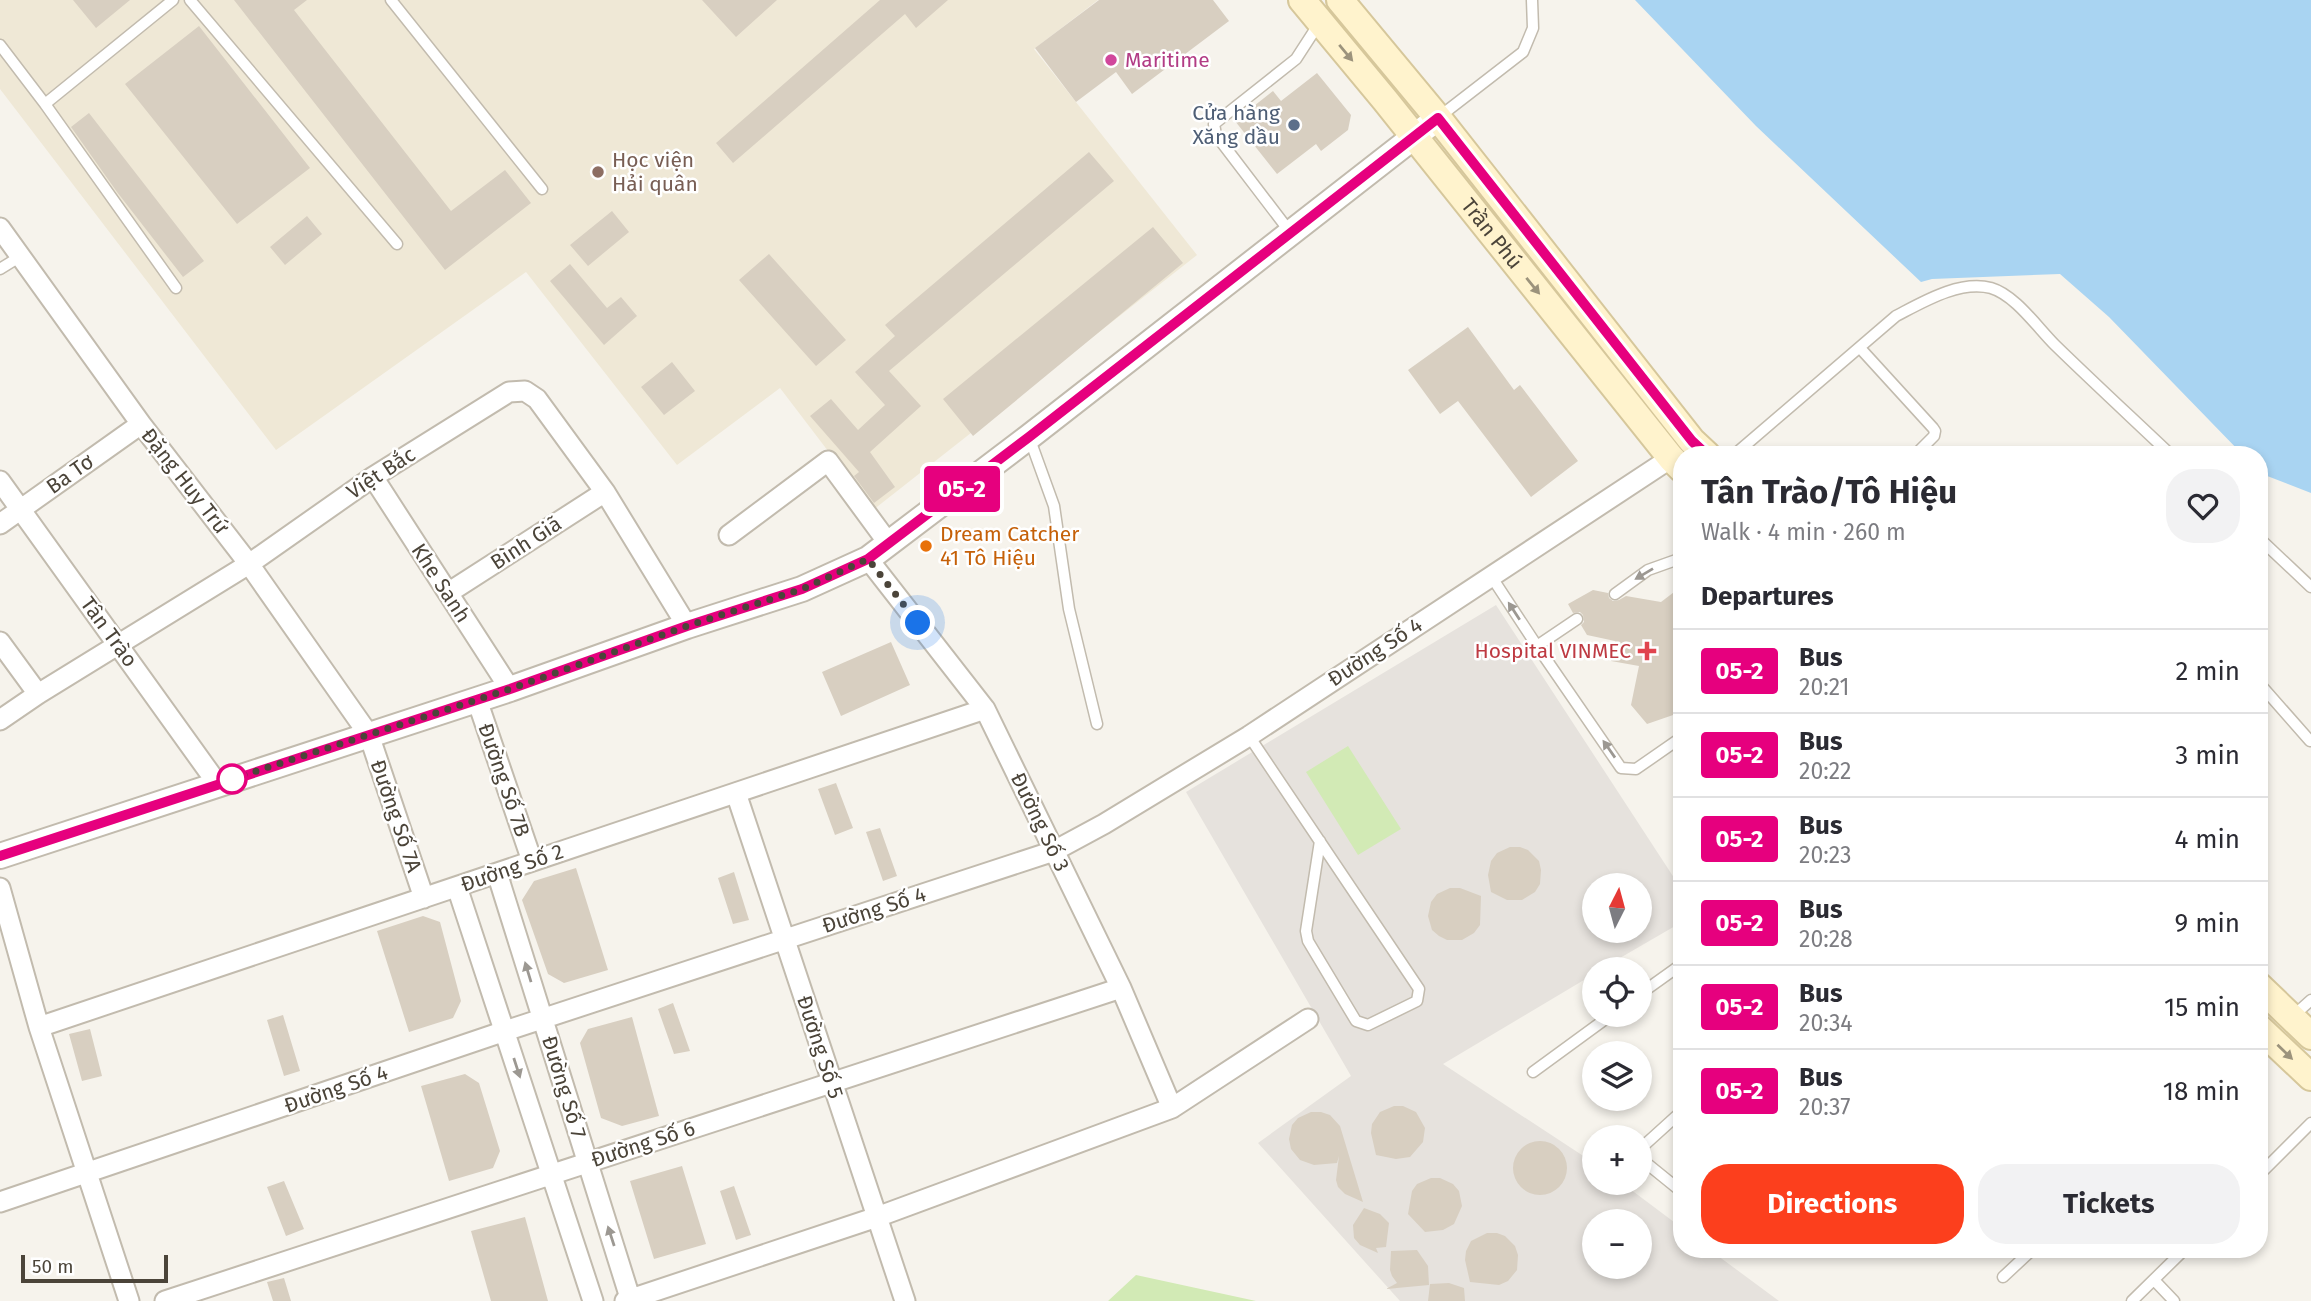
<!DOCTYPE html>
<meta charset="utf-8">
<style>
body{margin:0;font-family:"Fira Sans",sans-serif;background:#f2f2f3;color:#2b2b33;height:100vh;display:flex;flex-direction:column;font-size:26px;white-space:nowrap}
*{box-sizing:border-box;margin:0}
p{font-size:23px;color:#7c7c81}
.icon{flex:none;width:38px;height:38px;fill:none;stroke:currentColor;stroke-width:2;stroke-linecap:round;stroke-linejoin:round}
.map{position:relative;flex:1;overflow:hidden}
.drawer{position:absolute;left:1673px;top:446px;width:595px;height:812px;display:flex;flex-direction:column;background:#fff;border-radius:28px;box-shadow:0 4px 10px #0003}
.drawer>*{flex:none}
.badge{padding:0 14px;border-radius:5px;font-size:24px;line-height:46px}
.needle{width:46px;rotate:6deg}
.fabs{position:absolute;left:1582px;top:873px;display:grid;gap:14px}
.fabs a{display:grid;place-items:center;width:70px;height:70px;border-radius:50%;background:#fff;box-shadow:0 4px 10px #0003;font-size:35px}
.scale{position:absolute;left:21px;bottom:18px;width:147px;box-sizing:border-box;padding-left:7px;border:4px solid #4b4439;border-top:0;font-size:19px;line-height:24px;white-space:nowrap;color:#4b4439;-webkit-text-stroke:5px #fff;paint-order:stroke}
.you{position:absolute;width:35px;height:35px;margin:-18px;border:5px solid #fff;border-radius:50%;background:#1a73e8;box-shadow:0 0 0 10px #1a73e833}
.map>.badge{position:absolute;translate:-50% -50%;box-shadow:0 0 0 4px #fff}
h2{padding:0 28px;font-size:26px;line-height:63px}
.round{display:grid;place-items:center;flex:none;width:74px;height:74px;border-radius:28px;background:#f2f2f3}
.headline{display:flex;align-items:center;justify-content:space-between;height:119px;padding:0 28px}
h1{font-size:33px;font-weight:700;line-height:52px}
.action{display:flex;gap:14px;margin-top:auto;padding:14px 28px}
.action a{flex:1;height:80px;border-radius:28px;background:#fc3f1d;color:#fff;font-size:28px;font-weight:700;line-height:80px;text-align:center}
.action a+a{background:#f2f2f3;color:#2b2b33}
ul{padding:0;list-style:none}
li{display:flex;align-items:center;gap:21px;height:84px;padding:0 28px;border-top:2px solid #e1e1e2}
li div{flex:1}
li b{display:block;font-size:26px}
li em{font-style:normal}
li .badge{min-width:77px;font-weight:700;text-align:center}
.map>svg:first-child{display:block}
</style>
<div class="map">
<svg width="2311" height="1301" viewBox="0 0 2311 1301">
<rect width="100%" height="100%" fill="#f6f3ec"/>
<!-- industrial -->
<path fill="#e6e2dd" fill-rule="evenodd" d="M 1496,605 L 1682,890 L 1682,922 L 1601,969 L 1594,970 L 1594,974 L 1443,1064 L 1594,1163 L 1594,1183 L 1622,1183 L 1682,1228 L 1682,1250 L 1710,1250 L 1779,1301 L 1400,1301 L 1258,1143 L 1351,1076 L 1186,792 ZM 1594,886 L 1640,886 L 1640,931 L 1594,931 ZM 1594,1222 L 1640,1222 L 1640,1267 L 1594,1267 Z"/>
<!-- education -->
<path fill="#efe8d6" d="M 0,0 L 1098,0 L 1034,49 L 1197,255 L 873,510 L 780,388 L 677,465 L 526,272 L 276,450 L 0,89 Z"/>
<!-- green -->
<path fill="#d2eab5" d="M 1348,746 L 1401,829 L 1358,855 L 1306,772 Z
M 1136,1275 L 1256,1301 L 1108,1301 Z"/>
<!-- water -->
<path fill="#a9d4f2" d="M 1635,0 L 2311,0 L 2311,493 L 2262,474 L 2259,471 L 2259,455 L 2243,455 L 2109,317 L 2060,274 L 1932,279 L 1921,282 L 1756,126 Z"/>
<!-- building -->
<path fill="#d8cfc1" d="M 73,0 L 130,0 L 96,28 Z
M 234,0 L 307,0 L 294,10 L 451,211 L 505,170 L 531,203 L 445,270 Z
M 702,0 L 777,0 L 736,37 Z
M 880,0 L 948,0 L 916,28 L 905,14 L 733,163 L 716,143 Z
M 1099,0 L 1213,0 L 1229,21 L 1132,94 L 1116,72 L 1076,102 L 1035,48 Z
M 199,26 L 310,168 L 237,224 L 125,84 Z
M 1317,73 L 1351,115 L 1348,130 L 1321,151 L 1316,144 L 1277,174 L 1235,121 L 1273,91 L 1281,101 Z
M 89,113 L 204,261 L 183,277 L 117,192 L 71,127 Z
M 1089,152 L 1114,181 L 889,371 L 921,406 L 870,452 L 895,487 L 874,503 L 854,476 L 859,472 L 810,416 L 831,399 L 858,430 L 885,405 L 855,372 L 895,336 L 885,325 Z
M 612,211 L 629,232 L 588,266 L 570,245 Z
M 307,216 L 322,234 L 285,265 L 270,247 Z
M 1153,227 L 1183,263 L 973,436 L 943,399 Z
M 769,254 L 846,340 L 816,366 L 739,280 Z
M 570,264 L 607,308 L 621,297 L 637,316 L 604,345 L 550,281 Z
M 1468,327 L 1514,390 L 1520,385 L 1578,461 L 1531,497 L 1458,401 L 1440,414 L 1408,370 Z
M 672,362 L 695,391 L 664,415 L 641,387 Z
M 1682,586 L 1682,661 L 1676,714 L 1647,724 L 1631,705 L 1639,666 L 1611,661 L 1615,641 L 1587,635 L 1581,625 L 1584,622 L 1583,615 L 1580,612 L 1573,613 L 1568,604 L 1593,590 L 1608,593 L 1609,598 L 1613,601 L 1619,600 L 1626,596 L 1661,602 Z
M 891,642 L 910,685 L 841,716 L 822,672 Z
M 836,783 L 853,828 L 835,835 L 818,789 Z
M 880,828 L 897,876 L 883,881 L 866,832 Z
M 1510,847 L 1520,847 L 1528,850 L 1539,861 L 1541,870 L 1540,884 L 1535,892 L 1522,900 L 1507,900 L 1491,892 L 1488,875 L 1491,861 L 1497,853 Z
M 576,868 L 608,970 L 564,983 L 548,974 L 522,900 L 534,881 Z
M 734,872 L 749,920 L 733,924 L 718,878 Z
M 1450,888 L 1460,888 L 1481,896 L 1480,925 L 1474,933 L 1462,940 L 1447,940 L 1439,936 L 1432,930 L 1428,916 L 1431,902 L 1437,894 Z
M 423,916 L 440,922 L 461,1001 L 453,1018 L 409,1032 L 377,931 Z
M 673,1003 L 690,1051 L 674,1054 L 658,1009 Z
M 283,1015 L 300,1071 L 284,1076 L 267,1020 Z
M 632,1017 L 659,1116 L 622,1126 L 601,1118 L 580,1043 L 588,1029 Z
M 90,1029 L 102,1076 L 82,1081 L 69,1034 Z
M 465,1074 L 479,1083 L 500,1151 L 493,1168 L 449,1181 L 421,1086 Z
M 1394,1106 L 1403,1106 L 1416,1112 L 1425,1128 L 1423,1142 L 1410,1157 L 1396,1159 L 1376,1155 L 1371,1133 L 1372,1124 L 1380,1112 Z
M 1311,1112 L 1321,1112 L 1330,1115 L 1340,1126 L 1363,1202 L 1345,1194 L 1338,1187 L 1336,1180 L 1339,1156 L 1337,1163 L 1314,1165 L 1300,1160 L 1291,1149 L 1289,1139 L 1292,1125 L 1298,1118 Z
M1513 1168a27 27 0 1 1 54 0a27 27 0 1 1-54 0Z
M 682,1166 L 706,1244 L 654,1259 L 630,1181 Z
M 1431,1178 L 1440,1178 L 1453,1184 L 1459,1191 L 1462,1206 L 1454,1224 L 1443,1230 L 1425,1232 L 1408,1214 L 1412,1191 L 1417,1184 Z
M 284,1181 L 304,1229 L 286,1236 L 267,1187 Z
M 734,1186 L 751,1235 L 736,1240 L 720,1191 Z
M 1364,1208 L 1380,1214 L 1389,1223 L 1386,1247 L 1376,1248 L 1378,1253 L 1360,1245 L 1354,1238 L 1353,1225 Z
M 525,1217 L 548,1301 L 491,1301 L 471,1231 Z
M 1487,1233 L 1497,1233 L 1505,1236 L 1515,1246 L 1518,1255 L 1517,1270 L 1508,1281 L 1499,1285 L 1470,1282 L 1465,1260 L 1466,1251 L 1471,1241 Z
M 1417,1250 L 1428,1266 L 1429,1285 L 1386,1289 L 1397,1283 L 1392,1276 L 1390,1270 L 1391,1251 Z
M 284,1278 L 291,1301 L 273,1301 L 267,1282 Z
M 1449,1283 L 1464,1288 L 1465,1301 L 1428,1301 L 1430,1284 Z"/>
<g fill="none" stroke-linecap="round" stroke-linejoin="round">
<!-- service casing -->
<g stroke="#c2bbae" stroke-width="13">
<path id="service" d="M 190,0 L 397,244
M 391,0 L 542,189
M 0,45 L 45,104 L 176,288
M 45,104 L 173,0
M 1439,117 L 1523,52 L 1533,28 L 1532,0
M 1290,232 L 1216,135 L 1214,124 L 1296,59 L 1318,25
M 0,269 L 21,256
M 1860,348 L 1933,428 L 1935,431 L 1934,436 L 1915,455
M 1029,437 L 1054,506 L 1069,609 L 1097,724
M 1734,455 L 1896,316 C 1923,302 1959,280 1991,288 C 2015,295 2037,327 2055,345 C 2093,382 2132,418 2171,455
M 2259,538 L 2311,587
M 1491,576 L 1537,646 L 1577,619
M 1615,594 L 1648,570 L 1676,560
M 1537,646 L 1621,768 L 1636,769 L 1682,737
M 2259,683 L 2310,741
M 1249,736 L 1419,989 L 1417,1001 L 1368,1025 L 1356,1021 L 1308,941 L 1306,931 L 1320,841
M 1640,994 L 1682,964
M 2292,1017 L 2311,1000
M 1533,1072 L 1611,1015
M 1640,1149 L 1682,1111
M 1640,1158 L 1682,1192
M 2259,1175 L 2311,1123
M 2003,1277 L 2032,1250
M 2154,1280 L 2174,1301
M 2132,1301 L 2184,1250"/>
</g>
<!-- minor casing -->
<g stroke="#c2bbae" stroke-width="23">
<path id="minor" d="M 0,228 L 141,424 L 249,564 L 369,735 L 424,898
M 373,477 L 510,689
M 0,481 L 217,783
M 0,524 L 141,424
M 729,535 L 828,461 L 889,544
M 868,559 L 985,709 L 1121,988 L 1172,1108
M 448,593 L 605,492
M 0,642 L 38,694
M 477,700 L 532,861
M 0,720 L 38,694 L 249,564 L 373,477 L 509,392 L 525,391 L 537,399 L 605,492 L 687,626
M 736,793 L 905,1301
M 497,873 L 631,1301
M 457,887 L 593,1301
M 0,888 L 39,1027 L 129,1301
M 39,1027 L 985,709
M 0,1202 L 505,1031 L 1054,851 L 1104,824 L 1249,736 L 1671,458
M 165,1301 L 1121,988
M 625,1301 L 877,1217 L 1172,1108 L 1308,1019"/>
</g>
<!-- tertiary casing -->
<g stroke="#c2bbae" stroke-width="28">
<path id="tertiary" d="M 0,856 L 510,689 L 687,626 L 802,589 L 868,559 L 1029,437 L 1438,118"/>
</g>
<!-- secondary casing -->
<g stroke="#d6c79b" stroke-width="30">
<g id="secondary">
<path id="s1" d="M 1302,0 L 1385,100 L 1671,458 L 1682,469"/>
<path d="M 1340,0 L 1438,118 L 1692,441 L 1707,455"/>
<path d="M 2259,986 L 2311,1036"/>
<path d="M 2259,1028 L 2311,1077"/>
</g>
</g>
<!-- service -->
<use href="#service" stroke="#fff" stroke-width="10"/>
<!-- minor -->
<use href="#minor" stroke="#fff" stroke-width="19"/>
<!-- tertiary -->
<use href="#tertiary" stroke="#fff" stroke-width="24"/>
<!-- secondary -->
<use href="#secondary" stroke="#fff3cd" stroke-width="26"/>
</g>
<!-- one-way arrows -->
<defs><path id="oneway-solid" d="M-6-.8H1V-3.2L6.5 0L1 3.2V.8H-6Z" transform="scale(1.75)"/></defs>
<g fill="#9c937c">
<use href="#oneway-solid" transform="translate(1346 53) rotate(50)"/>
<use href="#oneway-solid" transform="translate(1533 286) rotate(51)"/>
<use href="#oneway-solid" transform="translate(2285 1052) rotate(44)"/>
</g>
<g fill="#9c9892">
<use href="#oneway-solid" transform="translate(1644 574) rotate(149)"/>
<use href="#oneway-solid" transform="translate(1514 611) rotate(-123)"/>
<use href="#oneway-solid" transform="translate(1609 749) rotate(-125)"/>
<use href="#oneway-solid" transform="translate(528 972) rotate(-107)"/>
<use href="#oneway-solid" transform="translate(517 1068) rotate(72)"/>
<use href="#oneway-solid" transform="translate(611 1236) rotate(-108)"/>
</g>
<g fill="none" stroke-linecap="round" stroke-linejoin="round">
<!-- line casing -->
<g stroke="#fff" stroke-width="16">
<path id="line" d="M 0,856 L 510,689 L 687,626 L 802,589 L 868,559 L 1029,437 L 1438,118 L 1692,441 L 1707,455"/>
</g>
<!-- line -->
<use href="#line" stroke="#e6007e" stroke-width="10"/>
<!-- walk -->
<path stroke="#4b4439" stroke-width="7" stroke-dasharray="0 12.6" d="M 232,779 L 510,689 L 687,626 L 802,589 L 868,559 L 918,623"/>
</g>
<!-- markers -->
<circle fill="#d1479c" stroke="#fff" stroke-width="2.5" cx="1111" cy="60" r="7"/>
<circle fill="#5c6f8a" stroke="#fff" stroke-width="2.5" cx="1294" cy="125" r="7"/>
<circle fill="#8d6e63" stroke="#fff" stroke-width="2.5" cx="598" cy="172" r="7"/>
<circle fill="#e8710a" stroke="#fff" stroke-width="2.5" cx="926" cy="546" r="7"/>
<path fill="#e0444e" stroke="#fff" stroke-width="2.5" d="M1643.5 640.5h7v7h7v7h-7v7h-7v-7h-7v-7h7z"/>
<circle fill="#fff" stroke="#e6007e" stroke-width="3.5" cx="232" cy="779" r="14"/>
<g text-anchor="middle" stroke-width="5" stroke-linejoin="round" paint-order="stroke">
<!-- hotel labels -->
<g font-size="21" fill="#b23c85" stroke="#fff" text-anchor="start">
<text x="1125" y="67">Maritime</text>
</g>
<!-- service labels -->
<g font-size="21" fill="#4e5e75" stroke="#fff" text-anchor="end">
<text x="1280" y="120">Cửa hàng<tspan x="1280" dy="24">Xăng dầu</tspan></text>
</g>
<!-- education labels -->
<g font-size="21" fill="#785e54" stroke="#fff" text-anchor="start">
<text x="612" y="167">Học viện<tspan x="612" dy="24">Hải quân</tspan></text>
</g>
<!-- street labels -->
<g font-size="21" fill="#4b4439" stroke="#fff">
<text dy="7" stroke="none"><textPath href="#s1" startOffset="301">Trần Phú</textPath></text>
<text transform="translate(381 473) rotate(-33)" y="7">Việt Bắc</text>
<text transform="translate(70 474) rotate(-35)" y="7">Ba Tơ</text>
<text transform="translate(185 481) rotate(52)" y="7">Đặng Huy Trứ</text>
<text transform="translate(526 543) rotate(-33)" y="7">Bình Giã</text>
<text transform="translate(441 583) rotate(57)" y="7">Khe Sanh</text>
<text transform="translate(109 632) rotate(54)" y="7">Tân Trào</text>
<text transform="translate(1375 652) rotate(-33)" y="7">Đường Số 4</text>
<text transform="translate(504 780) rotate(71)" y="7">Đường Số 7B</text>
<text transform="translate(396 816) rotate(71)" y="7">Đường Số 7A</text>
<text transform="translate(1040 822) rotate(64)" y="7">Đường Số 3</text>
<text transform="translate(512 868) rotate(-19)" y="7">Đường Số 2</text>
<text transform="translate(874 910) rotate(-18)" y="7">Đường Số 4</text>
<text transform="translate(820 1047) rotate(72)" y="7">Đường Số 5</text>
<text transform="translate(564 1087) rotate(73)" y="7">Đường Số 7</text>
<text transform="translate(336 1089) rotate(-19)" y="7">Đường Số 4</text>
<text transform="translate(643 1144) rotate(-18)" y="7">Đường Số 6</text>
</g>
<!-- food labels -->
<g font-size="21" fill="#c56008" stroke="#fff" text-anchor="start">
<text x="940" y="541">Dream Catcher<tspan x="940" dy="24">41 Tô Hiệu</tspan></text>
</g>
<!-- health labels -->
<g font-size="21" fill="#be3a42" stroke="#fff" text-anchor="end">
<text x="1631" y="658">Hospital VINMEC</text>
</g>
</g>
</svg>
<div class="fabs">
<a><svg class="needle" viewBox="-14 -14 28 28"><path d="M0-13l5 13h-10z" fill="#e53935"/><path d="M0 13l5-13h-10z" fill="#7c7c81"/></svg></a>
<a><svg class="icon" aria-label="locate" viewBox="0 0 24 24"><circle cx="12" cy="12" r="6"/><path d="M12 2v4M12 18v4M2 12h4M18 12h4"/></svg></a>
<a><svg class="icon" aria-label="layers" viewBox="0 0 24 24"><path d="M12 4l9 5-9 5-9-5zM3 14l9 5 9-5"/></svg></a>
<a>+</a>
<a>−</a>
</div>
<div class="scale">50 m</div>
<div class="you" style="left:918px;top:623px"></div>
<b class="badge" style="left:962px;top:489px;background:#e6007e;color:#fff">05-2</b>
<section class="drawer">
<div class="headline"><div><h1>Tân Trào/Tô Hiệu</h1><p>Walk · 4 min · 260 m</p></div><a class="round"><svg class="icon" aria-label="heart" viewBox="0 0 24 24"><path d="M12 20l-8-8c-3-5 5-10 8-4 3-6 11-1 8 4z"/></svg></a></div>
<h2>Departures</h2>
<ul>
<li><span class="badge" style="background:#e6007e;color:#fff">05-2</span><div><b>Bus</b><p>20:21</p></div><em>2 min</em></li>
<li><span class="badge" style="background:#e6007e;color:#fff">05-2</span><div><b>Bus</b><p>20:22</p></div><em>3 min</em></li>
<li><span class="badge" style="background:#e6007e;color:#fff">05-2</span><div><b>Bus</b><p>20:23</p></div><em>4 min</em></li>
<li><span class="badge" style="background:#e6007e;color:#fff">05-2</span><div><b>Bus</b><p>20:28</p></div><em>9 min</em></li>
<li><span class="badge" style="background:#e6007e;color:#fff">05-2</span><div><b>Bus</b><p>20:34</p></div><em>15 min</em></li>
<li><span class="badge" style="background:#e6007e;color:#fff">05-2</span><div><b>Bus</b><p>20:37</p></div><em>18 min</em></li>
</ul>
<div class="action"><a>Directions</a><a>Tickets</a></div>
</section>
</div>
